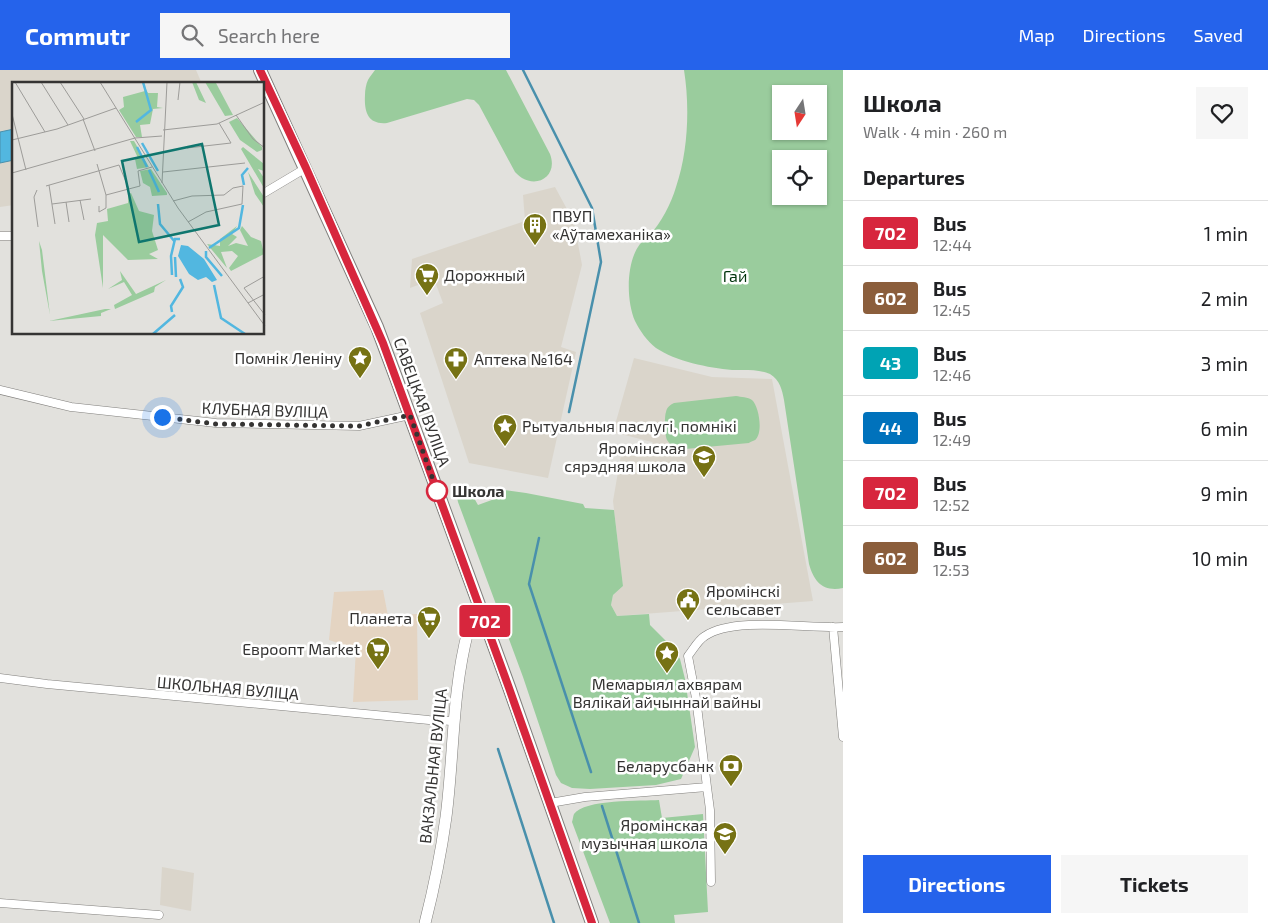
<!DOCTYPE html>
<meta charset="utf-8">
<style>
body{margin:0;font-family:"Exo 2",sans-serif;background:#f6f6f6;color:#202124;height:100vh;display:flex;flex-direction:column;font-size:19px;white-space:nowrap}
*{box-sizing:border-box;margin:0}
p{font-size:16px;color:#757577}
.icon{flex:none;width:28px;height:28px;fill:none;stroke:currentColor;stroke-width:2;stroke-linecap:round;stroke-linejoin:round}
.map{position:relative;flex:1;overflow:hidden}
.details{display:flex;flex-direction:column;background:#fff;width:425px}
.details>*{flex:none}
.badge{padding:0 10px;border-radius:4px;font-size:18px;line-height:32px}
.needle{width:32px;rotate:192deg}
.tools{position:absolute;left:772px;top:15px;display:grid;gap:10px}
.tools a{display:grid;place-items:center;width:55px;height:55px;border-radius:0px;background:#fff;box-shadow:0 1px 4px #0004;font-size:25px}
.you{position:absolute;width:25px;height:25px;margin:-12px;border:4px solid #fff;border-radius:50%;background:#1a73e8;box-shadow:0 0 0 8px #1a73e833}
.map>.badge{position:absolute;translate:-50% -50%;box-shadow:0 0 0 2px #fff}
h2{padding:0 20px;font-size:19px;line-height:45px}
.round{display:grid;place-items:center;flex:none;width:52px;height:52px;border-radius:0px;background:#f6f6f6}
.overview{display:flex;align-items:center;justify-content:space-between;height:85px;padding:0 20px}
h1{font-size:24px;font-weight:700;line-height:38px}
.cta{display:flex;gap:10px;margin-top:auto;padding:10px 20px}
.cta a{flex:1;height:58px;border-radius:0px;background:#2563eb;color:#fff;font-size:20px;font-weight:700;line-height:58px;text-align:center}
.cta a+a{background:#f6f6f6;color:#202124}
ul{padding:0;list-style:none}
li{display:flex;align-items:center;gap:15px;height:65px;padding:0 20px;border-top:1px solid #e0e0e0}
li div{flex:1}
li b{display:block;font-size:19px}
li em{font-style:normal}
li .badge{min-width:55px;font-weight:700;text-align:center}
header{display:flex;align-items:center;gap:30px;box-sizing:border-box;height:70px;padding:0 25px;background:#2563eb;color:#fff}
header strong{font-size:24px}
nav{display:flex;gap:28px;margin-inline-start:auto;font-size:18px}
.search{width:350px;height:45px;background:#f6f6f6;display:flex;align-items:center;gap:12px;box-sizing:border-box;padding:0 18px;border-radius:0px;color:#757577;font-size:19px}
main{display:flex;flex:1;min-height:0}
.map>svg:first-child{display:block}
</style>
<header>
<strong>Commutr</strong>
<div class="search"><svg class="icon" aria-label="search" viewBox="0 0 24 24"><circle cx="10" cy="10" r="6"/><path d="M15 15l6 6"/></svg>Search here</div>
<nav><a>Map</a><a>Directions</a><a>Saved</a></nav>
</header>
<main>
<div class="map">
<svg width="843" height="853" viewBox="0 0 843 853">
<rect width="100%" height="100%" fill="#e2e1dd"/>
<!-- commercial -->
<path fill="#e4d4c2" d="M 383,520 L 388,546 L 417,544 L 418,630 L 353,632 L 356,579 L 329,570 L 334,522 Z"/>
<!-- built -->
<path fill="#dad5cb" d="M 0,0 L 196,0 L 202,14 L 14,14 L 14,135 L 0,137 Z
M 555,117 L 574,152 L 582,195 L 561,277 L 576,282 L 548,408 L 469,393 L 420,243 L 443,233 L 434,209 L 410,218 L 412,189 L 525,151 L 523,125 Z
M 634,288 L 712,307 L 772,309 L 813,531 L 617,546 L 611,535 L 613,525 L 623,516 L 613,431 L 622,379 L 655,384 L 656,377 L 652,372 L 613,362 Z
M 162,797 L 194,803 L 191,841 L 160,835 Z"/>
<!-- green -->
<path fill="#9acc9d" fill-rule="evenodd" d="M 375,0 L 506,0 L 550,84 C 558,105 539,118 522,108 C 519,106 517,104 515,102 L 479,35 L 474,30 L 467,29 L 387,53 C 368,55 364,42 365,25 C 365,20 366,14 368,10 C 370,6 373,3 375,0 Z
M 684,0 L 843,0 L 843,518 C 823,522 814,512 809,494 L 784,330 C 782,320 780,310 770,304 C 758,299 745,300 732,300 C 709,298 675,291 656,278 C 647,271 640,261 635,251 C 626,230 626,192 640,174 C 643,171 646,169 649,166 C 661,153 671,134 676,117 C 688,82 690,37 684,0 ZM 781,24 L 819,24 L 819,61 L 781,61 ZM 781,89 L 819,89 L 819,126 L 781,126 Z
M 736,326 C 741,327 748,327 752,330 C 759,336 763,362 756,369 C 756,370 750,372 749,373 L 685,379 C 679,378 671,377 667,370 C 665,366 664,347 666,342 C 667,337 670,335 674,333 Z
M 466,414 L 478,435 L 500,427 L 496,419 L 526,423 L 583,434 L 585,438 L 614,440 L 623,516 L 613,525 L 611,535 L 617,546 L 649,544 L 650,555 L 671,576 L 680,589 L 685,609 L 695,677 L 681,709 L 656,715 L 590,719 L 572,718 L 561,713 L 556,705 L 523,607 L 458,432 C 456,424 459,419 466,414 Z
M 659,730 L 662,748 L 703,744 L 708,842 L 674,845 L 675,853 L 610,853 L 572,752 C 573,749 573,746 574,744 C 584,729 642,731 659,730 Z"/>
<!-- water -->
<path fill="#52b7e0" stroke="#4990ac" d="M 14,59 L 14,90 L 0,93 L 0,62 Z"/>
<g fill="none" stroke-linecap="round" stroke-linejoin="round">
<!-- stream -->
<path stroke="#4990ac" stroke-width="2.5" d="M 523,0 L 592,138 L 601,192 L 569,342
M 539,468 L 529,514 L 591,702
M 498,679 L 554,853
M 602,736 L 639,853"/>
<!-- street casing -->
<g stroke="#807f7c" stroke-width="9">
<path id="street" d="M 264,123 L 306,98
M 0,166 L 14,166
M 0,320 L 71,337 L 216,353 L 359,356 L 410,345
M 833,557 L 843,667
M 0,608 L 47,614 L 429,650 L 454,651
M 707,717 L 710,740 L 711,812
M 550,733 L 585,727 L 707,717 L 696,628 L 688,586 C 693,580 698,570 705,566 C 735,546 807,559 843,557
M 0,833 L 159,845"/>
</g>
<!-- secondary casing -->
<g stroke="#807f7c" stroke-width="12">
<path id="secondary" d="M 425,853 C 434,818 441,783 446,747 C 454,685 452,622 468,561 L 484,550"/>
</g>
<!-- primary casing -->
<g stroke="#807f7c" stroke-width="14">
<path id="primary" d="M 260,0 L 377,257 L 395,305 L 509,617 L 592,853"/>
</g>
<!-- street -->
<use href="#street" stroke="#fff" stroke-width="8"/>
<!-- secondary -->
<use href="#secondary" stroke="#fff" stroke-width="11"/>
<!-- primary -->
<use href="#primary" stroke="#fff" stroke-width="12"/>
</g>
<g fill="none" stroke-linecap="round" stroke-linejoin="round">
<!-- line casing -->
<g stroke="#fff" stroke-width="11">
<path id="line" d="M 260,0 L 306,98 L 383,273 L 509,618 L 592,853"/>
</g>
<!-- line -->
<use href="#line" stroke="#d7263d" stroke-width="8"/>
<!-- walk -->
<path stroke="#353433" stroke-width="5" stroke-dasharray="0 9" d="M 162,347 L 216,354 L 359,356 L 410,345 L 437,421"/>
</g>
<!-- icons -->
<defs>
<g id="building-pin" transform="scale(1.25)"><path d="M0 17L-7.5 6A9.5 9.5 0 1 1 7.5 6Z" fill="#767214" stroke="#fff"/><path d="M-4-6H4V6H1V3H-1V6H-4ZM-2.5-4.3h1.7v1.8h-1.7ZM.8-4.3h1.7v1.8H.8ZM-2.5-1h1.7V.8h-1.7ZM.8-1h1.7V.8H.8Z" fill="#fff"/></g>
<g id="supermarket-pin" transform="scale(1.25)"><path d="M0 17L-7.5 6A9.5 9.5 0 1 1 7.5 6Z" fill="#767214" stroke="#fff"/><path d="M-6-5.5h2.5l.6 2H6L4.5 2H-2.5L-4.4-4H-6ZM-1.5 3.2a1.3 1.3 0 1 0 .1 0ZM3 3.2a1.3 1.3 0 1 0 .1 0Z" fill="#fff"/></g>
<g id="sight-pin" transform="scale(1.25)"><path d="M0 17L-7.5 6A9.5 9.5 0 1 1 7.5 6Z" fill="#767214" stroke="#fff"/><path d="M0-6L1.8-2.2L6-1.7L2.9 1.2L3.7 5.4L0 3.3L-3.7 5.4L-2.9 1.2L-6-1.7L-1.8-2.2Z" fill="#fff"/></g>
<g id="pharmacy-pin" transform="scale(1.25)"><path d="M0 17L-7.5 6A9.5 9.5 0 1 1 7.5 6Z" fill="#767214" stroke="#fff"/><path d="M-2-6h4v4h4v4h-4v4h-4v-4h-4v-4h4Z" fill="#fff"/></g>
<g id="school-pin" transform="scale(1.25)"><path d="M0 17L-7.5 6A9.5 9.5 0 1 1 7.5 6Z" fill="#767214" stroke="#fff"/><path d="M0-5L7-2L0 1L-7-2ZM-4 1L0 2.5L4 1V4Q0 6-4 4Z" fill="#fff"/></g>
<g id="civic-pin" transform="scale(1.25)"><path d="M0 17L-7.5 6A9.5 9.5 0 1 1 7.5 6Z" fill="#767214" stroke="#fff"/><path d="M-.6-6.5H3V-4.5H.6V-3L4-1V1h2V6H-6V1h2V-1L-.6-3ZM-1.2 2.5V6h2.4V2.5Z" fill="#fff"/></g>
<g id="bank-pin" transform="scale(1.25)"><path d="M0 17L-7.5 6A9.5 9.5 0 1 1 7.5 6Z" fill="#767214" stroke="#fff"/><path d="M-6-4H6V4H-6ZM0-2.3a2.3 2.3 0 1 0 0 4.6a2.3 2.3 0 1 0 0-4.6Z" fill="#fff"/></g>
</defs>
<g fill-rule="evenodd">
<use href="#building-pin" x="535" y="155"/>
<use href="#supermarket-pin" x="427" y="205"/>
<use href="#sight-pin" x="360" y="288"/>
<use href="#pharmacy-pin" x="456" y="289"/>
<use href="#sight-pin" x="505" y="356"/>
<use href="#school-pin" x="704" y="387"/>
<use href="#civic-pin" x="688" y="530"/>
<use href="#supermarket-pin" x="429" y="548"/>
<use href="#supermarket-pin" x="378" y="579"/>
<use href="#sight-pin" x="667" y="583"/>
<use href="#bank-pin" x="731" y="696"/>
<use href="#school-pin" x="725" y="764"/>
</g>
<!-- markers -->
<circle fill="#fff" stroke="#d7263d" stroke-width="2.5" cx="437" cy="421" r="10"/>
<g text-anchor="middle" stroke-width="5" stroke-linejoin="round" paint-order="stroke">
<!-- poi labels -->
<g font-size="16" fill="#353433" stroke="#fff" text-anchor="end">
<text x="552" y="152" text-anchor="start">ПВУП<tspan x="552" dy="18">«Аўтамеханіка»</tspan></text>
<text x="444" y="211" text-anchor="start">Дорожный</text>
<text x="342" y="294">Помнік Леніну</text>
<text x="474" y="295" text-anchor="start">Аптека №164</text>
<text x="522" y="362" text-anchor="start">Рытуальныя паслугі, помнікі</text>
<text x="686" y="384">Яромінская<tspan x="686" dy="18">сярэдняя школа</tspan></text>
<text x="706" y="527" text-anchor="start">Яромінскі<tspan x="706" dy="18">сельсавет</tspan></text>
<text x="412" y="554">Планета</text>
<text x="360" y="585">Евроопт Market</text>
<text x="667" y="620" text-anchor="middle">Мемарыял ахвярам<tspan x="667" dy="18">Вялікай айчыннай вайны</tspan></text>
<text x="714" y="702">Беларусбанк</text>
<text x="708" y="761">Яромінская<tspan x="708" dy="18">музычная школа</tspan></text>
</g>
<!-- park labels -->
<g font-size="16" fill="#02350d" stroke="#fff">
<text x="735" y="212">Гай</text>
</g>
<!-- street labels -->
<g font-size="16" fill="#353433" stroke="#fff">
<text transform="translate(422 332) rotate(70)" y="6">САВЕЦКАЯ ВУЛІЦА</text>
<text transform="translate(265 340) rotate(2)" y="6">КЛУБНАЯ ВУЛІЦА</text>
<text transform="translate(228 618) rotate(5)" y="6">ШКОЛЬНАЯ ВУЛІЦА</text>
<text transform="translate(433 696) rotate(-84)" y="6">ВАКЗАЛЬНАЯ ВУЛІЦА</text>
</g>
<!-- stop labels -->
<g font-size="16" font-weight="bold" fill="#353433" stroke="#fff" text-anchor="start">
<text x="452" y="427">Школа</text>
</g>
</g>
<!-- overview -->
<g transform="translate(12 12)">
<rect width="252" height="252" fill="#e2e1dd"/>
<path d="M 130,0 L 136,11 L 146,11 L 145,25 L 151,26 L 141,27 L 138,42 L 128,43 L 130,55 L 124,55 L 107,28 L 112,25 L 111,15 L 133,9 ZM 180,0 L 184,0 L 194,21 L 187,18 ZM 193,0 L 204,1 L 221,33 L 213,34 ZM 225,36 L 250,65 L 250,68 L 245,70 L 228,58 L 217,40 ZM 118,59 L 122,59 L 137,85 L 125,87 L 123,77 L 126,76 ZM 231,65 L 252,82 L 252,89 L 246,87 L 252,96 L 252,106 L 229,67 ZM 139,87 L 155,111 L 155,113 L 140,114 L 138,105 L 131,101 L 128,89 ZM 236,90 L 252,115 L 252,125 L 243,112 ZM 119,111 L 127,129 L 142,133 L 140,149 L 146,168 L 137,172 L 146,177 L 116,178 L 91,153 L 91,206 L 83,153 L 85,141 L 96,139 L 95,127 L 116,121 L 116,112 ZM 225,144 L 220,152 L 225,155 L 216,164 L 224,161 L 236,164 L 228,148 L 230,144 L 239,155 L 249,159 L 252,172 L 219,189 L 217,186 L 226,174 L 220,169 L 209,170 L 215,186 L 195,162 L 208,164 L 208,157 ZM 27,159 L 30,168 L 38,233 L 30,189 ZM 108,189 L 124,212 L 154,198 L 143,205 L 142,210 L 103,227 L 102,223 L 120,213 L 112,200 L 96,207 L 110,198 ZM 92,208 L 93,227 L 99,227 L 89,231 L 89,234 L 37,239 L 93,227 Z" fill="#9acc9d"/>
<path d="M 169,163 L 176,164 L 192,177 L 205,198 L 200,200 L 194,195 L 186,198 L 177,192 L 166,174 Z" fill="#52b7e0"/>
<path fill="none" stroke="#52b7e0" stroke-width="2.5" d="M 124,40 L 139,28 L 131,0M 130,61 L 146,89M 125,65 L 135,85M 137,88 L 147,110M 232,103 L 230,93 L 236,86M 146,122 L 148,142 L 163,160M 197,166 L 227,146 L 231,123M 194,169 L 194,175 L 210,194M 163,175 L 164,195M 160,193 L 159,174 L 163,157 L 168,157M 202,203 L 209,236 L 233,252M 160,230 L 159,224 L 171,205 L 168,197M 141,252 L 163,233"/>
<path fill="none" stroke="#9d9c99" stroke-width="1" d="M 3,0 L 33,50M 29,0 L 56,43M 48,0 L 72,37M 88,0 L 166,126 L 253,244M 166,18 L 168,0M 0,32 L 14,88M 224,33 L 241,57 L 253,66M 71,37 L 83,69M 151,48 L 205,42 L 253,20M 0,58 L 45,47 L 104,26M 175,66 L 219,61 L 207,41M 85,82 L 94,113 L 94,126 L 87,130 L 87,124M 151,90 L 233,81M 0,91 L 123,56 L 150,54M 150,101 L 155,0M 37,103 L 43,142M 34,104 L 107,83 L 117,107M 25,108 L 22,115 L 26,145M 94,113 L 128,104 L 126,89 L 140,85M 68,118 L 72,138M 161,119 L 180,114 L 212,113 L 221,106 L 231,104 L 230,122 L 194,130 L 176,140M 54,120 L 57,140M 40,122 L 79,117M 253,194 L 232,206 L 253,233M 236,221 L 253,212"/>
<path fill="#0f766e" fill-opacity="0.15" stroke="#0f766e" stroke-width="2.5" d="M 190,62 L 207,143 L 127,160 L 110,79 Z"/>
<rect width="252" height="252" fill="none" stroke="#353433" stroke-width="2.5"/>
</g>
</svg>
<div class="tools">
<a><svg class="needle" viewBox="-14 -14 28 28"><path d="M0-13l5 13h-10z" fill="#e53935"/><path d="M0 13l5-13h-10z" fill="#757577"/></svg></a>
<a><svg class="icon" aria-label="locate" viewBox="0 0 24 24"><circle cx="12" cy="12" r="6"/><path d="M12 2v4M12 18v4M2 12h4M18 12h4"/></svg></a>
</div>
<div class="you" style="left:162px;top:347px"></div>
<b class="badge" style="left:485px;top:551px;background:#d7263d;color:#fff">702</b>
</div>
<section class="details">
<div class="overview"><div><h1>Школа</h1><p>Walk · 4 min · 260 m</p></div><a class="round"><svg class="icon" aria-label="heart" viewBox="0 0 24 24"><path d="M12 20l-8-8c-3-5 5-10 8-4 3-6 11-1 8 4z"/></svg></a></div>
<h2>Departures</h2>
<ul>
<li><span class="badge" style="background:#d7263d;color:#fff">702</span><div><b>Bus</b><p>12:44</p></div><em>1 min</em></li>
<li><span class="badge" style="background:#8b5e3c;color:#fff">602</span><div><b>Bus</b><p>12:45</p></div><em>2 min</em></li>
<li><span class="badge" style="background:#00a3b4;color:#fff">43</span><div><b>Bus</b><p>12:46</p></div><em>3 min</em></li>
<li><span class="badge" style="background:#0072bc;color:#fff">44</span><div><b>Bus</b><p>12:49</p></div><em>6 min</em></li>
<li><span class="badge" style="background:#d7263d;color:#fff">702</span><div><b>Bus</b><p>12:52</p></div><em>9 min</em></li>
<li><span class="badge" style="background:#8b5e3c;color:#fff">602</span><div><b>Bus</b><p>12:53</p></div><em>10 min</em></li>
</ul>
<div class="cta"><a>Directions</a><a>Tickets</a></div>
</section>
</main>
